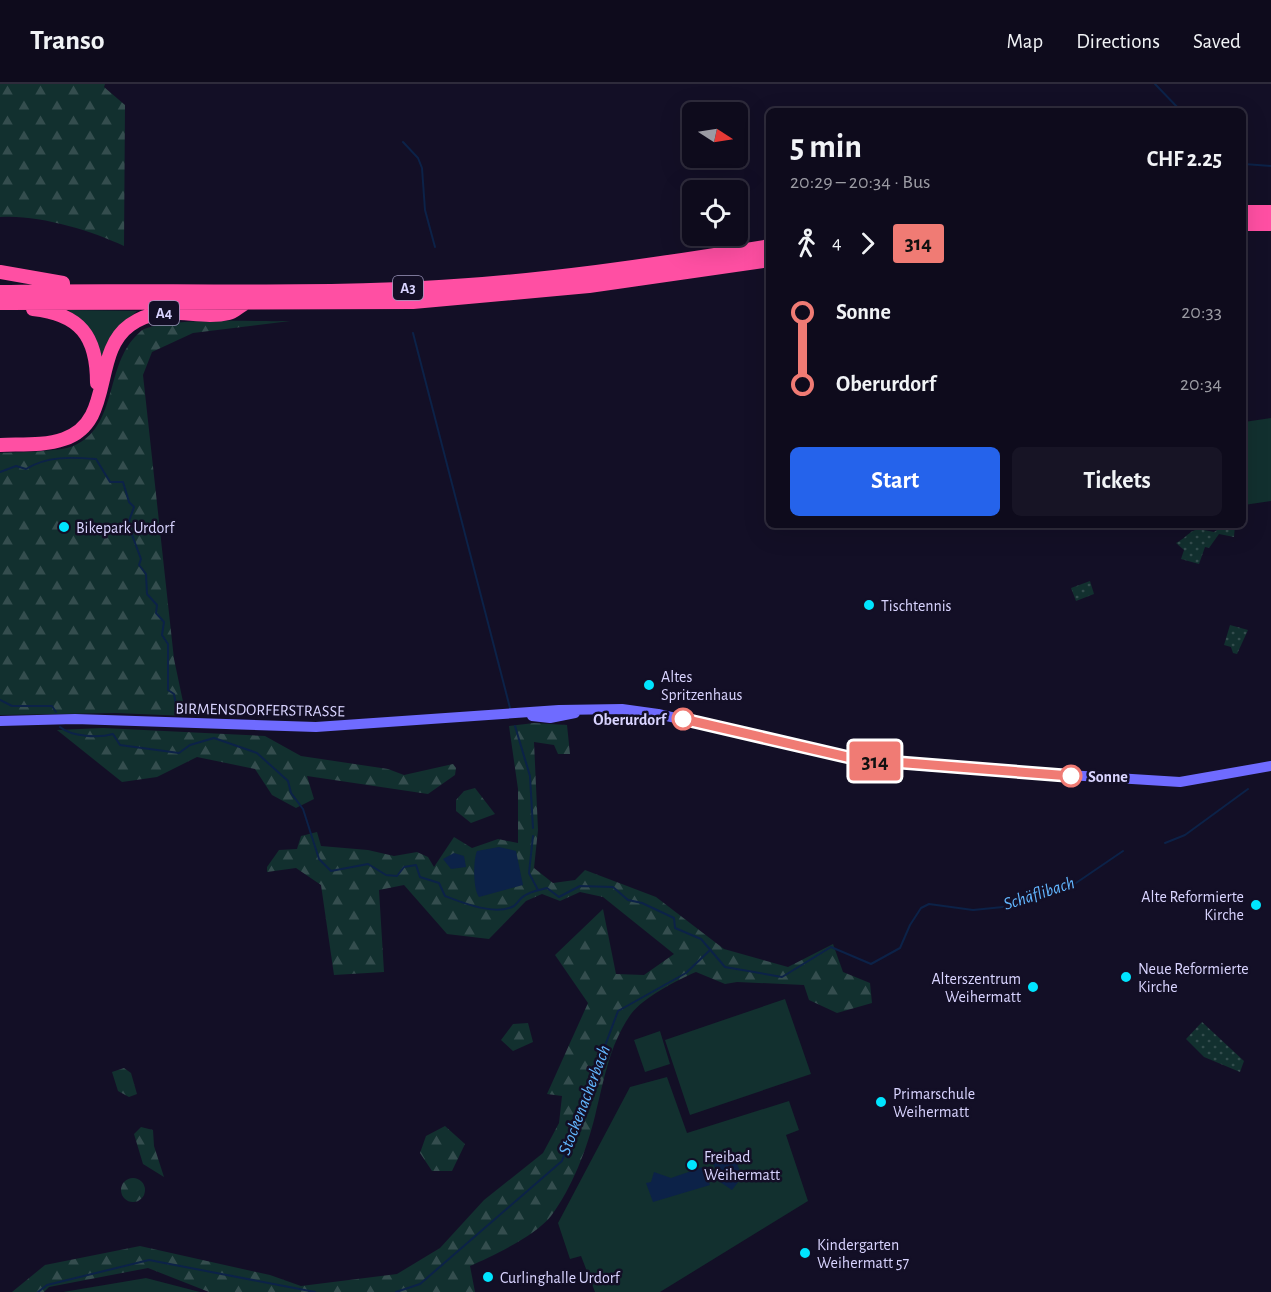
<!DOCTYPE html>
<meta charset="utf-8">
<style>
body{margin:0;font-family:"Alegreya Sans",sans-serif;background:#171425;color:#f1f3f6;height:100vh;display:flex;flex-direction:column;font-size:22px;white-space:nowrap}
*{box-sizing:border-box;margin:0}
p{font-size:20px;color:#9b9ba3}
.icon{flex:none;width:33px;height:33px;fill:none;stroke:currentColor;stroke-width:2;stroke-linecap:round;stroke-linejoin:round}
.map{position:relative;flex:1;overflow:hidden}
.details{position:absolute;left:766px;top:24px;width:480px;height:420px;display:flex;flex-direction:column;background:#0e0b1c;border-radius:9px;box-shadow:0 6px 24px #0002,0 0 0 2px #2e2b3b}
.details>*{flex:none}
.badge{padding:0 12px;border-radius:4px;font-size:21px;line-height:39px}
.needle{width:39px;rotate:102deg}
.buttons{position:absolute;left:682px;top:18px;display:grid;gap:12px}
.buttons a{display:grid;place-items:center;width:66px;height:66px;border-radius:9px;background:#0e0b1c;box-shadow:0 6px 24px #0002,0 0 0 2px #2e2b3b;font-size:30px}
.map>.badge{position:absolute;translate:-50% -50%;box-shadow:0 0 0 3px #fff}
.legs{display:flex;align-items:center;gap:9px;height:66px;padding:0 24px;font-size:20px}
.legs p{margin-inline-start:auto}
.headline{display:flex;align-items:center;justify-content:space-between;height:102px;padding:0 24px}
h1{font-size:33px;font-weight:700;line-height:45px}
.cta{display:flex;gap:12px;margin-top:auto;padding:12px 24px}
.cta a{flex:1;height:69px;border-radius:9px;background:#2563eb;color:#fff;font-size:24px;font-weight:700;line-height:69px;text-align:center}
.cta a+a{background:#171425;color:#f1f3f6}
ul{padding:0 24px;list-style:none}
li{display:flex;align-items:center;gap:21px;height:72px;font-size:22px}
li i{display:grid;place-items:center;width:9px;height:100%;margin:0 8px;background:currentColor}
li i::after{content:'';width:15px;height:15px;margin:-8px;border:4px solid;border-radius:50%;background:#0e0b1c}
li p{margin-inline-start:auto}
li:first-child i{background:linear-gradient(#0000 50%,currentColor 0)}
li:last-child i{background:linear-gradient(currentColor 50%,#0000 0)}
header{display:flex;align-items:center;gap:36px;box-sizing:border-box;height:84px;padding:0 30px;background:#0e0b1c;border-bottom:2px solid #2e2b3b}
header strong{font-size:28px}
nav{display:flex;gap:33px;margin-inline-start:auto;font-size:21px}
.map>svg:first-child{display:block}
</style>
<header>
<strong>Transo</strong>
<nav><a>Map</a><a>Directions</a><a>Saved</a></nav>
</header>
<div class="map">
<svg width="1271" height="1208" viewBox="0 0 1271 1208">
<defs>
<pattern id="forest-firs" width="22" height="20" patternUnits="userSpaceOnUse" patternTransform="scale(1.5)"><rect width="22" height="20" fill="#12302f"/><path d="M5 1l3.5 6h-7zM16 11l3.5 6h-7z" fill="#344d4e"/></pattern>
<pattern id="park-dots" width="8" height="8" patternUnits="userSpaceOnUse" patternTransform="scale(1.5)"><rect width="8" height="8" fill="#12302f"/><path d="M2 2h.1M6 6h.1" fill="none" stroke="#344d4e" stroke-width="1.8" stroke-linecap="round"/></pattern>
</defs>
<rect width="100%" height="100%" fill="#130f26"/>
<!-- green -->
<path fill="#12302f" d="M 68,226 L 137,227 C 120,242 109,257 99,278 C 96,250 89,243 68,226 Z
M 1271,334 L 1271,417 L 1244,421 L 1244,338 Z
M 785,915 L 811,990 L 690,1031 L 665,956 Z
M 660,947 L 670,980 L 645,988 L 634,956 Z
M 667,993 L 687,1049 L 789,1017 L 799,1046 L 786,1051 L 808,1117 L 660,1208 L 595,1208 L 581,1172 L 570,1175 L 558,1139 L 630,1003 Z
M 146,1194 L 200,1208 L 63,1208 Z"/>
<!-- forest -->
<path fill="url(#forest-firs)" d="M 0,0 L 105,0 L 104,3 L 125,21 L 124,162 C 91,146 36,130 0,133 Z
M 290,237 L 193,249 L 152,268 L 143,291 L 174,575 L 186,632 L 116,629 L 0,631 L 0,369 C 17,368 60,368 73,362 C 117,344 105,286 134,254 C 137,251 140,247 144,245 C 178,233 252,238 290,237 Z
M 534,639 L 567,641 L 570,670 L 558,670 L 554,661 L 534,658 L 538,746 L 534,784 L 553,799 L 575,796 L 585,786 L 656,813 L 724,865 L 788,883 L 833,860 L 843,888 L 870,899 L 872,919 L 837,929 L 809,916 L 804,901 L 737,898 L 725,900 L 696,888 C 677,896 643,914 631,930 C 609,961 604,997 595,1032 C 587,1065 572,1104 551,1132 C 535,1152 493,1172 470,1182 L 475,1208 L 209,1208 L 148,1184 L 49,1203 L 44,1208 L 12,1208 L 45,1181 L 140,1162 L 270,1191 L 301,1202 L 397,1190 L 440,1164 L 484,1116 L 543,1069 L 559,1039 L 562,1012 L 547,1010 L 588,919 L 555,871 L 603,825 L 616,890 L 644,891 L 674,870 L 603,813 L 580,808 L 560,817 L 542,810 L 526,817 L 489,855 L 447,850 L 404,801 L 379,806 L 384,888 L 334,891 L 321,801 L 296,784 L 267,788 L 267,783 L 279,766 L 297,765 L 301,752 L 317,748 L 321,762 L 368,766 L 394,772 L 417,768 L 428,773 L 434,783 L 454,753 L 472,764 L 498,755 L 518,759 L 518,705 L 509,642 Z
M 103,644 L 265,652 L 301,672 L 388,685 L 404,691 L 453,680 L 456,684 L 455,691 L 428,710 L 307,692 L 314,715 L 296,724 L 272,711 L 255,685 L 197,673 L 157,693 L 122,698 L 57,646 Z
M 475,704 L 495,730 L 471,739 L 456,727 L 456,716 L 464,707 Z
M 528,939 L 533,958 L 513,967 L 501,956 L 513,940 Z
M 124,984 L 131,989 L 137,1010 L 129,1013 L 118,1007 L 112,988 Z
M 445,1042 L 465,1060 L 452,1087 L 432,1087 L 420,1069 L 426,1052 Z
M 141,1043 L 153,1046 L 154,1062 L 164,1093 L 143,1080 L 134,1050 Z
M121 1106a12 12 0 1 1 24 0a12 12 0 1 1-24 0Z"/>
<!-- park -->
<path fill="url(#park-dots)" d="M 1225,441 L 1235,441 L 1234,453 L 1219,450 L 1209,464 L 1205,463 L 1199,480 L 1181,475 L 1184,466 L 1176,459 C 1195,448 1188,442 1214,448 Z
M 1090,497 L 1094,510 L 1076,517 L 1071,504 Z
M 1230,541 L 1248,546 L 1237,570 L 1233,569 L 1231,563 L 1224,561 Z
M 1202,938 L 1244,977 L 1240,988 L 1204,973 L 1186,955 Z"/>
<!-- water -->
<path fill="#0c2248" d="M 499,763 L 516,767 L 523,801 L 479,813 C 473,806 473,776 477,767 Z
M 454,769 L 464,772 L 466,783 L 451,785 L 443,775 Z
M 732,1073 L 735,1074 L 742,1093 L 732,1106 L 720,1098 L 713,1079 Z
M 703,1083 L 710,1101 L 653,1118 L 646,1099 L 651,1098 L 654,1088 L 671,1094 Z"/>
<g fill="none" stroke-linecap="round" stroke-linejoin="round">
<!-- stream -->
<path stroke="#0c2248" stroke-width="2" d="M 1155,0 L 1181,27
M 403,58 L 418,74 L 422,84 L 425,126 L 435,163
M 1244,80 L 1271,82
M 413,249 L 510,624
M 0,388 L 16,382 L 26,385 C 47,372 71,373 96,375 L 110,398 L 123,398 L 129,418 L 134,423 L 128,440 L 141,475 L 139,481 L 146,490 L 147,510 L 157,521 L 156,529 L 164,538 L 162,551 L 168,560 L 168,606 L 174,610 L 176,621
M 0,616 L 12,622 L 52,622 L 56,628
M 515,642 L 530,692 L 533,744
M 60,643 C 72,653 99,654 113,650 L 120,661 L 179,669 L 190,661 L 214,654 L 257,669 L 288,697 L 291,709 L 303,725 L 319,775 L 331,787 L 368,780 L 386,791 L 397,792 L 404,783 L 416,781 L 420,793 L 439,799 L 445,812 C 463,819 495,832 514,822 C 518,819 520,814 524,812 C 530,807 540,806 547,804 L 559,813 L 580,802 L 613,803 L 628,816 L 642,819 L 674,834 L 675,844 L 701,855 L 725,883 L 782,893 L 831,863 L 871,880 L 900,864 L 910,841 L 921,824 L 929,820 L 973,826 L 1013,822 L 1076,799 L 1123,767
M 533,752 L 529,789 L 538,806
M 1165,759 L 1185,751 L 1248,705
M 38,1208 L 47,1201 L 149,1176 L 315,1208
M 396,1208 L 420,1200 L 562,1077 L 618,927 L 686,889 L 709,867"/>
<!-- secondary -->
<path stroke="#6f6bff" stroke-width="10" d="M 532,632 L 550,634 L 575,629
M 0,637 L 75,635 L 316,643 L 559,626 L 622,625 L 658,630 L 856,675 L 925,682 L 1180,698 L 1271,682"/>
<!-- motorway -->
<path stroke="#ff4fa3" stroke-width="14" d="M 1244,128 L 1271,128
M 1244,140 L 1271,140
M 0,188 L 63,199
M 0,208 C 141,205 282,211 422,204 C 539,198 654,181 770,162
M 0,219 L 413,218 L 589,202 L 770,176
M 33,225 C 80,230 97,252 97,299
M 0,361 C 20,360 44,362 64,355 C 115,338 91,269 130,241 C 164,217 196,237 229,229 C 234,228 240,222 244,220"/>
</g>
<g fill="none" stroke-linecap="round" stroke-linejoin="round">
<!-- line-1 casing -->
<g stroke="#fff" stroke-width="14">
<path id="line-1" d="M 683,635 L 856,675 L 1071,692"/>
</g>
<!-- line-1 -->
<use href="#line-1" stroke="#f07b74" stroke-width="9"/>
</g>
<!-- markers -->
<g fill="#00e5ff" stroke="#130f26" stroke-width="2">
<circle cx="64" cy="443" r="6"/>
<circle cx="869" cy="521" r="6"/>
<circle cx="649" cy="601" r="6"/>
<circle cx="1256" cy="821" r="6"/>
<circle cx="1126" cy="893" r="6"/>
<circle cx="1033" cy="903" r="6"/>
<circle cx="881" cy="1018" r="6"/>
<circle cx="692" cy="1081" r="6"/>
<circle cx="805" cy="1169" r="6"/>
<circle cx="488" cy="1193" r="6"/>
</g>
<g fill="#fff" stroke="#f07b74" stroke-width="3">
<circle cx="683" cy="635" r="10"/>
<circle cx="1071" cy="692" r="10"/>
</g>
<g text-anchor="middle" stroke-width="5" stroke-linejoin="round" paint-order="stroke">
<!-- shield labels -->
<g fill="#130f26" stroke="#9e99be" stroke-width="1.5">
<rect x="393" y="192" width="30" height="24" rx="4.5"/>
<rect x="149" y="217" width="30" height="24" rx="4.5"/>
</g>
<g font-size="15" font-weight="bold" fill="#d9d4ff">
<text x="408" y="209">A3</text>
<text x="164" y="234">A4</text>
</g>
<!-- poi labels -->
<g font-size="16" fill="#d9d4ff" stroke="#130f26" text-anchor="start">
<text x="76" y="449">Bikepark Urdorf</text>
<text x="881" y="527">Tischtennis</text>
<text x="661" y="598">Altes<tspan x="661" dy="18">Spritzenhaus</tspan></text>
<text x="1244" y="818" text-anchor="end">Alte Reformierte<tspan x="1244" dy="18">Kirche</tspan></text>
<text x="1138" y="890">Neue Reformierte<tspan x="1138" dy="18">Kirche</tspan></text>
<text x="1021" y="900" text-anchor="end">Alterszentrum<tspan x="1021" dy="18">Weihermatt</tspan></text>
<text x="893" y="1015">Primarschule<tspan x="893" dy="18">Weihermatt</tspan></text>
<text x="704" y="1078">Freibad<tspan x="704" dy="18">Weihermatt</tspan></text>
<text x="817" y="1166">Kindergarten<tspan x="817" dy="18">Weihermatt 57</tspan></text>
<text x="500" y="1199">Curlinghalle Urdorf</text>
</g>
<!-- street labels -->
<g font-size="16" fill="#d9d4ff" stroke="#130f26">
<text transform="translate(260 625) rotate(1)" y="6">BIRMENSDORFERSTRASSE</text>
</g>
<!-- stop labels -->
<g font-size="16" font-weight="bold" fill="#d9d4ff" stroke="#130f26" text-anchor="end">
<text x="666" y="641">Oberurdorf</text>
<text x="1088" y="698" text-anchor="start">Sonne</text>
</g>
<!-- water labels -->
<g font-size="18" font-style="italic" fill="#62b6ff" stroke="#130f26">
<text transform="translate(1039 809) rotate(-18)" y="6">Schäflibach</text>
<text transform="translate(584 1016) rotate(-69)" y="6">Stockenacherbach</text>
</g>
</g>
</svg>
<div class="buttons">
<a><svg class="needle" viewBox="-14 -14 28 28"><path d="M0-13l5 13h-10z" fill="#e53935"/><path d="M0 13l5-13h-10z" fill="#9b9ba3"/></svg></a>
<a><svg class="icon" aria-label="locate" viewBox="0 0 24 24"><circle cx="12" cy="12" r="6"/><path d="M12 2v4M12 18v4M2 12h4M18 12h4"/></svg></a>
</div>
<b class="badge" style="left:875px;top:677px;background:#f07b74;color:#111">314</b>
<section class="details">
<div class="headline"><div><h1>5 min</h1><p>20:29 – 20:34 · Bus</p></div><b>CHF 2.25</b></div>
<div class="legs"><svg class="icon" aria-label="walk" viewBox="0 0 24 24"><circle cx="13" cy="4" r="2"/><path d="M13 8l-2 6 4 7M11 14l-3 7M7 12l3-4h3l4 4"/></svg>4<svg class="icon" aria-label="forward" viewBox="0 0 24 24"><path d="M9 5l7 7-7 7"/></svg><b class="badge" style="background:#f07b74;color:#111">314</b></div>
<ul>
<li><i style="color:#f07b74"></i><b>Sonne</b><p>20:33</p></li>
<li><i style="color:#f07b74"></i><b>Oberurdorf</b><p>20:34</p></li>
</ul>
<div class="cta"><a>Start</a><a>Tickets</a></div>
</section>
</div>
